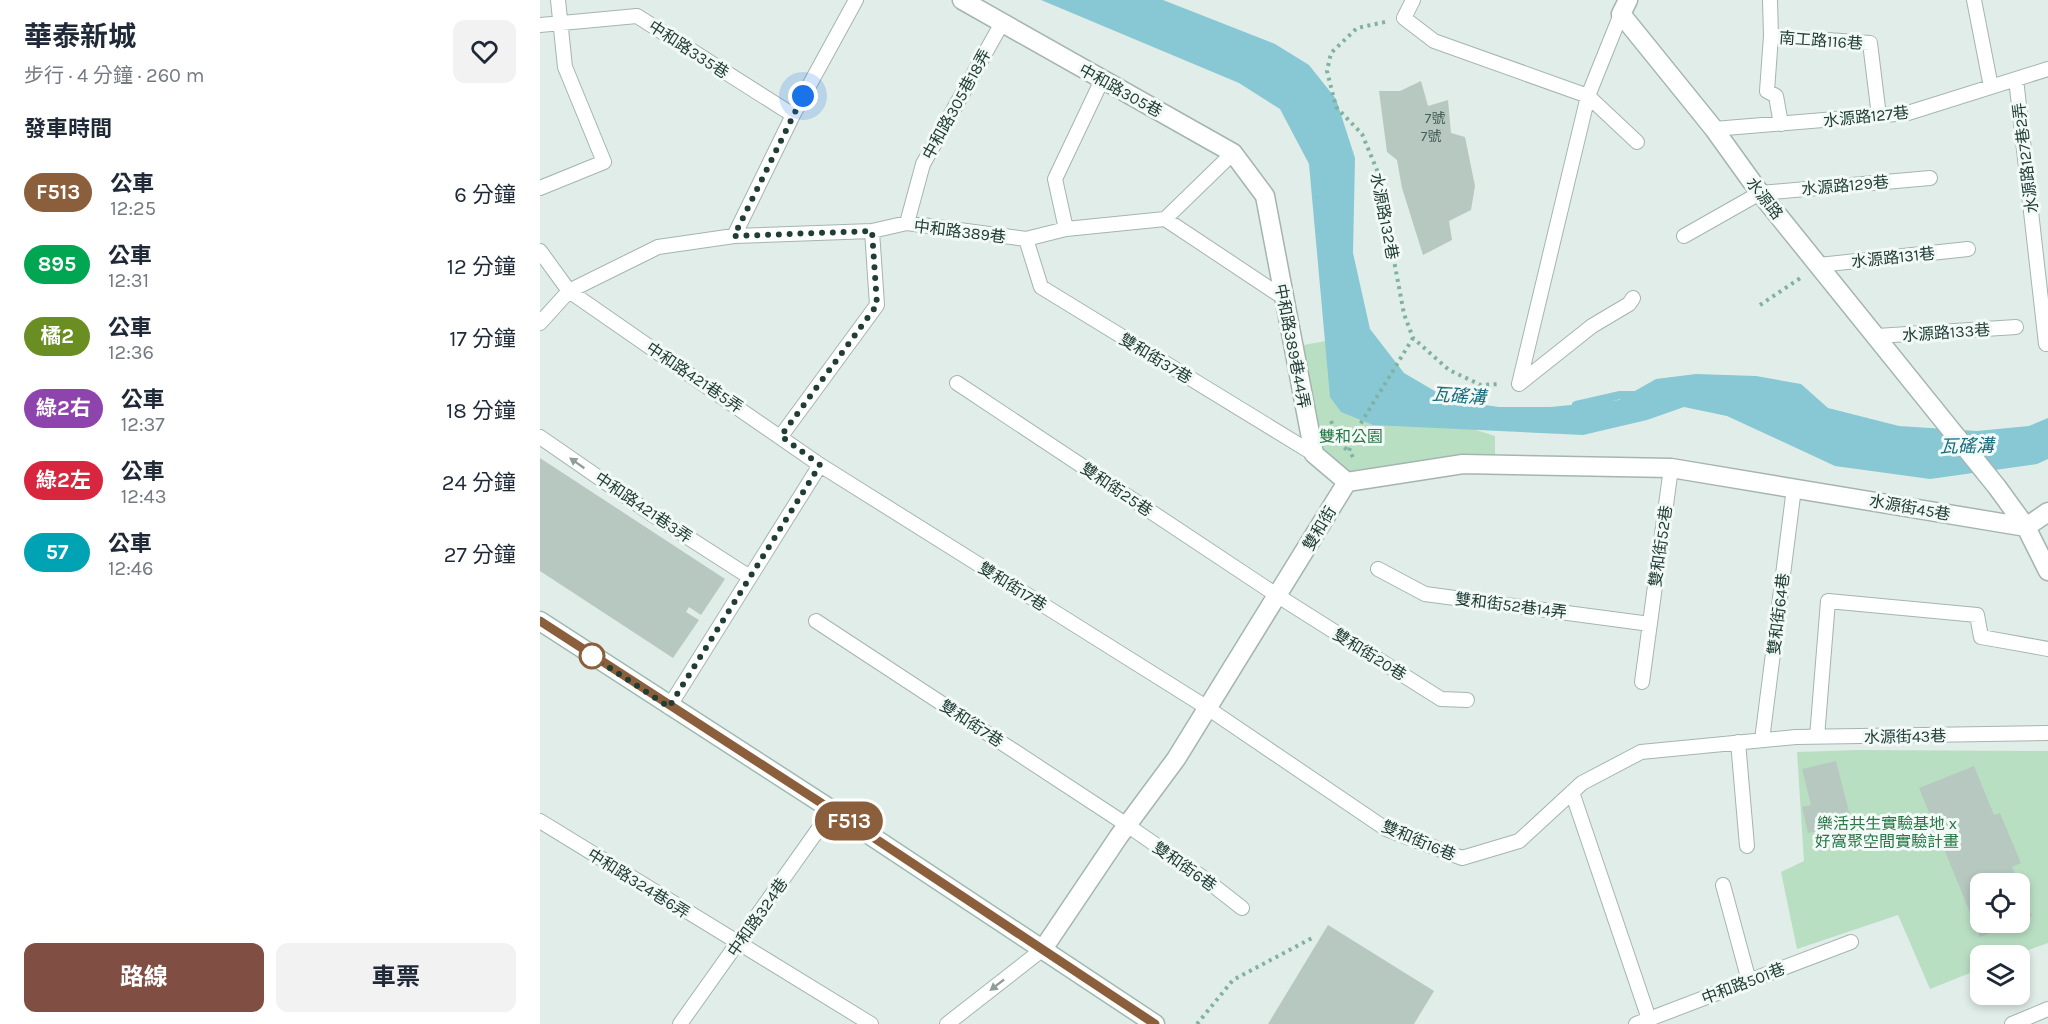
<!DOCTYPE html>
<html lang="zh-TW">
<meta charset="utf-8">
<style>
body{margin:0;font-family:Karla,"Noto Sans TC",sans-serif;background:#f2f2f3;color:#1f2937;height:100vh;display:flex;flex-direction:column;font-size:22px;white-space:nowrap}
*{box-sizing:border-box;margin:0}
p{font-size:20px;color:#747a83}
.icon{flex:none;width:33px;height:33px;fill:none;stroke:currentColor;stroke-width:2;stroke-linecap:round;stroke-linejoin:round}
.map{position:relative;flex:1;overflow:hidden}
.side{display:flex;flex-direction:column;background:#fff;width:540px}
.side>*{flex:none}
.badge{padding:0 12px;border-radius:20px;font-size:21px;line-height:39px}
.controls{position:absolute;left:1430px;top:873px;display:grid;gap:12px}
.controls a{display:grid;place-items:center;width:60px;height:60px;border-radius:12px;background:#fff;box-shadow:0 3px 9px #0003;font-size:30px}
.you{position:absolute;width:30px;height:30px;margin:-15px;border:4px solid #fff;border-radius:50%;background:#1a73e8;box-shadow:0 0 0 9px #1a73e833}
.map>.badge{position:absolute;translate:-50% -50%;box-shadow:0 0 0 3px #fff}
h2{padding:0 24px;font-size:22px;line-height:54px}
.round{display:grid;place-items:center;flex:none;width:63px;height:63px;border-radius:12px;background:#f2f2f3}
.head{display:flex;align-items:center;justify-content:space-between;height:102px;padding:0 24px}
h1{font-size:28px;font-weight:700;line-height:45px}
.cta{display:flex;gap:12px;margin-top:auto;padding:12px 24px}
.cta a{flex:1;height:69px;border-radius:12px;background:#814e44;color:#fff;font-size:24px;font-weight:700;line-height:69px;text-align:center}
.cta a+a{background:#f2f2f3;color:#1f2937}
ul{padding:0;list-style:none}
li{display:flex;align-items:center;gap:18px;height:72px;padding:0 24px}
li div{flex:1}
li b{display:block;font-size:22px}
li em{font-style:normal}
li .badge{min-width:66px;font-weight:700;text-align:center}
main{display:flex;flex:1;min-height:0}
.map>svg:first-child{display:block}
</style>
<main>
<section class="side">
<div class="head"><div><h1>華泰新城</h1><p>步行 · 4 分鐘 · 260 m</p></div><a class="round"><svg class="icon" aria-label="heart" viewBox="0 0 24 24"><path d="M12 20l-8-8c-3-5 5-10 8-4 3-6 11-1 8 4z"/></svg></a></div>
<h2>發車時間</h2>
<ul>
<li><span class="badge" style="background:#8b5e3c;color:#fff">F513</span><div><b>公車</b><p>12:25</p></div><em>6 分鐘</em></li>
<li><span class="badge" style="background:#00a651;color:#fff">895</span><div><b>公車</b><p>12:31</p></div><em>12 分鐘</em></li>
<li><span class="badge" style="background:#6b8e23;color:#fff">橘2</span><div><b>公車</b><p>12:36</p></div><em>17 分鐘</em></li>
<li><span class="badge" style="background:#8e44ad;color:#fff">綠2右</span><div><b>公車</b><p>12:37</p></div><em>18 分鐘</em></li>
<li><span class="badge" style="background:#d7263d;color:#fff">綠2左</span><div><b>公車</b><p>12:43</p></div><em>24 分鐘</em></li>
<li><span class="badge" style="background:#00a3b4;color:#fff">57</span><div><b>公車</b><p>12:46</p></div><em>27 分鐘</em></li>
</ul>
<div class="cta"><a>路線</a><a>車票</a></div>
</section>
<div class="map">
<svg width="1508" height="1024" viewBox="0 0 1508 1024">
<rect width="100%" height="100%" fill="#e1ede8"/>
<!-- green -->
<path fill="#b9dfc3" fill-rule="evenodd" d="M 796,339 L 930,428 L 955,436 L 955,465 L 803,483 L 774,454 L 753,347 Z
M 1318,750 L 1508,751 L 1508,943 L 1475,955 L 1440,956 L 1440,969 L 1390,989 L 1358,915 L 1257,949 L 1241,872 L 1264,861 L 1257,752 ZM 1440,884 L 1479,884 L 1479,922 L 1440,922 Z"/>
<!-- water -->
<path fill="#87c8d4" d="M 501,0 L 623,0 L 735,44 L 769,65 L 796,99 L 815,158 L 813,253 L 830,329 L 864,373 L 910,400 L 959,407 L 1011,407 L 1079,400 L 1116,379 L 1156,374 L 1216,376 L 1261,384 L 1288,408 L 1359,426 L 1437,431 L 1489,426 L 1508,418 L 1508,459 L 1497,464 L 1390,479 L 1295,466 L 1187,416 L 1144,407 L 1107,420 L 1043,435 L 833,425 L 801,412 L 790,397 L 769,164 L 740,109 L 699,83 Z"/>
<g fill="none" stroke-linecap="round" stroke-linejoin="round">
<!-- stream -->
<path stroke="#87c8d4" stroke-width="8" d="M 1036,405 L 1080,395 L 1098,395"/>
</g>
<!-- building -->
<path fill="#b7c8c1" d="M 881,81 L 888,106 L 908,100 L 911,133 L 925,137 L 935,186 L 931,210 L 909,221 L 912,240 L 883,255 L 862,188 L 857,160 L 847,152 L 839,91 L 860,91 Z
M 0,458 L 185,579 L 161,615 L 149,607 L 146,612 L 159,620 L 133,658 L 0,571 Z
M 1296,761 L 1317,843 L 1282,852 L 1277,831 L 1268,833 L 1262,807 L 1271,805 L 1262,769 Z
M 1434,766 L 1454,815 L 1460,813 L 1481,863 L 1472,867 L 1479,884 L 1440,884 L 1440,922 L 1476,923 L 1440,937 L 1379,788 Z
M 1479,884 L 1492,916 L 1479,921 Z
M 788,925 L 894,991 L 874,1024 L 728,1024 Z"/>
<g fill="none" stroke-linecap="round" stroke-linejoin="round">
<!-- service casing -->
<g stroke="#a4b5af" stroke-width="16">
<path id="service" d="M 873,0 L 864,18 L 894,41 L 1048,96 L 1081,14
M 1230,0 L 1231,36 L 1330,43 L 1339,116
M 1434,0 L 1451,87
M 0,25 L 97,16 L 253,115
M 1231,36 L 1227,91 L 1236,96 L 1241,124
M 1476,79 L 1506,344
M 1174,129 L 1368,113 L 1508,69
M 0,188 L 64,162 L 25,67 L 18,0
M 625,219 L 744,298
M 367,223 L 383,164 L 462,23
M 526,229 L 515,179 L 562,80
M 194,236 L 253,115 L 316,0
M 1144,236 L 1220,193 L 1390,178
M 486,239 L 501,287 L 774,454
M 0,251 L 29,291 L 280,465 L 666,707 L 846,829 L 922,858 L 979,841 L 1042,783 L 1101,752 L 1256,737 L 1508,733
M 1279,265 L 1428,249
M 1093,298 L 1089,304 L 1052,326 L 979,384 L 1048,96 L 1097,142
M 0,323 L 29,291 L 118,247 L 194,236 L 332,231 L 367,223 L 486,239 L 526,229 L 625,219 L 693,153
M 1337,336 L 1476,327
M 417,383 L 738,596 L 901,699 L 927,700
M 241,436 L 337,305 L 332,231
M 0,437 L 110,513 L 208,576
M 838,569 L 885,594 L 1110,624
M 276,621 L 587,825 L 665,879 L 702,908
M 1102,682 L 1131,468
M 129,707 L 280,465
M 1277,737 L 1288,601 L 1437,615 L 1441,637 L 1508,649
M 1222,740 L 1254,488
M 1198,742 L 1207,846
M 1032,792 L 1109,1019
M 0,821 L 331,1024
M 1183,885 L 1209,981
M 140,1024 L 292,810
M 407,1024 L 503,949
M 1096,1024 L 1311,942
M 1472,1024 L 1508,1009"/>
</g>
<!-- minor casing -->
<g stroke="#a4b5af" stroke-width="21">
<path id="minor" d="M 422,0 L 693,153 L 725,196 L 774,454 L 807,482
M 1088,0 L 1081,14 L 1174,129 L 1220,193 L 1457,487 L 1486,527 L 1508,571
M 503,949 L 579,836 L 636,759 L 807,482 L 923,464 L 1131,468 L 1486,527 L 1508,512"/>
</g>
<!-- secondary casing -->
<g stroke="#9fb9b0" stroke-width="21">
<path id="secondary" d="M 0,621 L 292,810 L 615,1024"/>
</g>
<!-- path -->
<path stroke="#80b2a2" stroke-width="4" stroke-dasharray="3 4.5" stroke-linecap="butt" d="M 845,22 L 817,28 L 791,53 L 787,71 L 796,107 L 822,134 L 837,170 L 864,314 L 873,338 L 909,370 L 941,385 L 961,384
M 1220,305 L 1262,277
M 791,421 L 802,446 L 809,451
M 813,457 L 809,451 L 813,436 L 873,338
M 657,1024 L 693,980 L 774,937"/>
<!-- service -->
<use href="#service" stroke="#fff" stroke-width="14"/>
<!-- minor -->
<use href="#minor" stroke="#fff" stroke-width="18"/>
<!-- secondary -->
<use href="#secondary" stroke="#fff" stroke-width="18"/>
</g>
<!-- one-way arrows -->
<defs><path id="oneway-solid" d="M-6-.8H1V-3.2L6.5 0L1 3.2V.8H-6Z" transform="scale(1.5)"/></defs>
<g fill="#909e9a">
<use href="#oneway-solid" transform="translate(37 463) rotate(-145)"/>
<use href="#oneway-solid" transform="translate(457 985) rotate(142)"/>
</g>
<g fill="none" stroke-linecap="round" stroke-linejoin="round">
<!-- line casing -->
<g stroke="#fff" stroke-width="14">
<path id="line" d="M 0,621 L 292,810 L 615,1024"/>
</g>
<!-- line -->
<use href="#line" stroke="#8b5e3c" stroke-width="9"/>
<!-- walk -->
<path stroke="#213e36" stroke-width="6" stroke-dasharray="0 10.8" d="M 52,656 L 129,707 L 280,465 L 241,436 L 337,305 L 332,231 L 194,236 L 263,96"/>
</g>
<!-- markers -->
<circle fill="#fff" stroke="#8b5e3c" stroke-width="3" cx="52" cy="656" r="12"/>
<g text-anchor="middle" stroke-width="6" stroke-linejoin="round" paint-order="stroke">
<!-- number labels -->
<g font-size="14" fill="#466059">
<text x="895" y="123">7號</text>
<text x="891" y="141">7號</text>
</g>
<!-- street labels -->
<g font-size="16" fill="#213e36" stroke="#f2f9f6">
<text transform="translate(1281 40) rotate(4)" y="6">南工路116巷</text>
<text transform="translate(149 49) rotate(33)" y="6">中和路335巷</text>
<text transform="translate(581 90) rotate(29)" y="6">中和路305巷</text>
<text transform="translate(416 104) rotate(-61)" y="6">中和路305巷18弄</text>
<text transform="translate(1326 116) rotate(-6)" y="6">水源路127巷</text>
<text transform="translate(1485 158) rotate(-97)" y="6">水源路127巷2弄</text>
<text transform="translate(1305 185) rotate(-5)" y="6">水源路129巷</text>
<text transform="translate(1225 198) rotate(52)" y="6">水源路</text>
<text transform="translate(845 216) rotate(79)" y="6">水源路132巷</text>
<text transform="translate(420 231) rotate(7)" y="6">中和路389巷</text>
<text transform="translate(1353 257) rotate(-6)" y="6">水源路131巷</text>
<text transform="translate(1406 332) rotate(-4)" y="6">水源路133巷</text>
<text transform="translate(753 346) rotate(79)" y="6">中和路389巷44弄</text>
<text transform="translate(616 358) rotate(31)" y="6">雙和街37巷</text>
<text transform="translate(155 377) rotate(34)" y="6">中和路421巷5弄</text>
<text transform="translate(577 489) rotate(34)" y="6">雙和街25巷</text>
<text transform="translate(104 507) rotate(34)" y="6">中和路421巷3弄</text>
<text transform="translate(1370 507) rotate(10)" y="6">水源街45巷</text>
<text transform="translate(779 528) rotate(-59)" y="6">雙和街</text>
<text transform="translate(1120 546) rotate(-82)" y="6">雙和街52巷</text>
<text transform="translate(473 586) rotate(32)" y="6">雙和街17巷</text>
<text transform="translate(971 605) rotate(7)" y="6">雙和街52巷14弄</text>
<text transform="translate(1238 614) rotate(-83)" y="6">雙和街64巷</text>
<text transform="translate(830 654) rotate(32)" y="6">雙和街20巷</text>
<text transform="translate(432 723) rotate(33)" y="6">雙和街7巷</text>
<text transform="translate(1365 736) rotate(-1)" y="6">水源街43巷</text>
<text transform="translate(879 840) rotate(23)" y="6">雙和街16巷</text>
<text transform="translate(645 866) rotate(35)" y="6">雙和街6巷</text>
<text transform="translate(99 883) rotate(32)" y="6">中和路324巷6弄</text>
<text transform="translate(217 917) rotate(-55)" y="6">中和路324巷</text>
<text transform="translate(1203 983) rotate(-21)" y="6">中和路501巷</text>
</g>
<!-- park labels -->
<g font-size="16" fill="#297747" stroke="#f2f9f6">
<text x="811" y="442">雙和公園</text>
<text x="1347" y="829">樂活共生實驗基地 x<tspan x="1347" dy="18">好窩聚空間實驗計畫</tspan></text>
</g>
<!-- water labels -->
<g font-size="18" font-style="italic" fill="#186c7d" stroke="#f2f9f6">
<text transform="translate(919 396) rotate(4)" y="6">瓦磘溝</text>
<text transform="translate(1427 446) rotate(-1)" y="6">瓦磘溝</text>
</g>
</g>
</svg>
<div class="controls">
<a><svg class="icon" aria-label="locate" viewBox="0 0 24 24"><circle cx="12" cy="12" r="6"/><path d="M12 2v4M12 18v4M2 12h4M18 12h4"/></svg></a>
<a><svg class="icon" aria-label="layers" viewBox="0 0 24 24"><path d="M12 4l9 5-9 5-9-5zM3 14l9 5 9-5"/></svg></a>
</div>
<div class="you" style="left:263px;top:96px"></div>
<b class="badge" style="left:309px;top:821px;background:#8b5e3c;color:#fff">F513</b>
</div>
</main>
